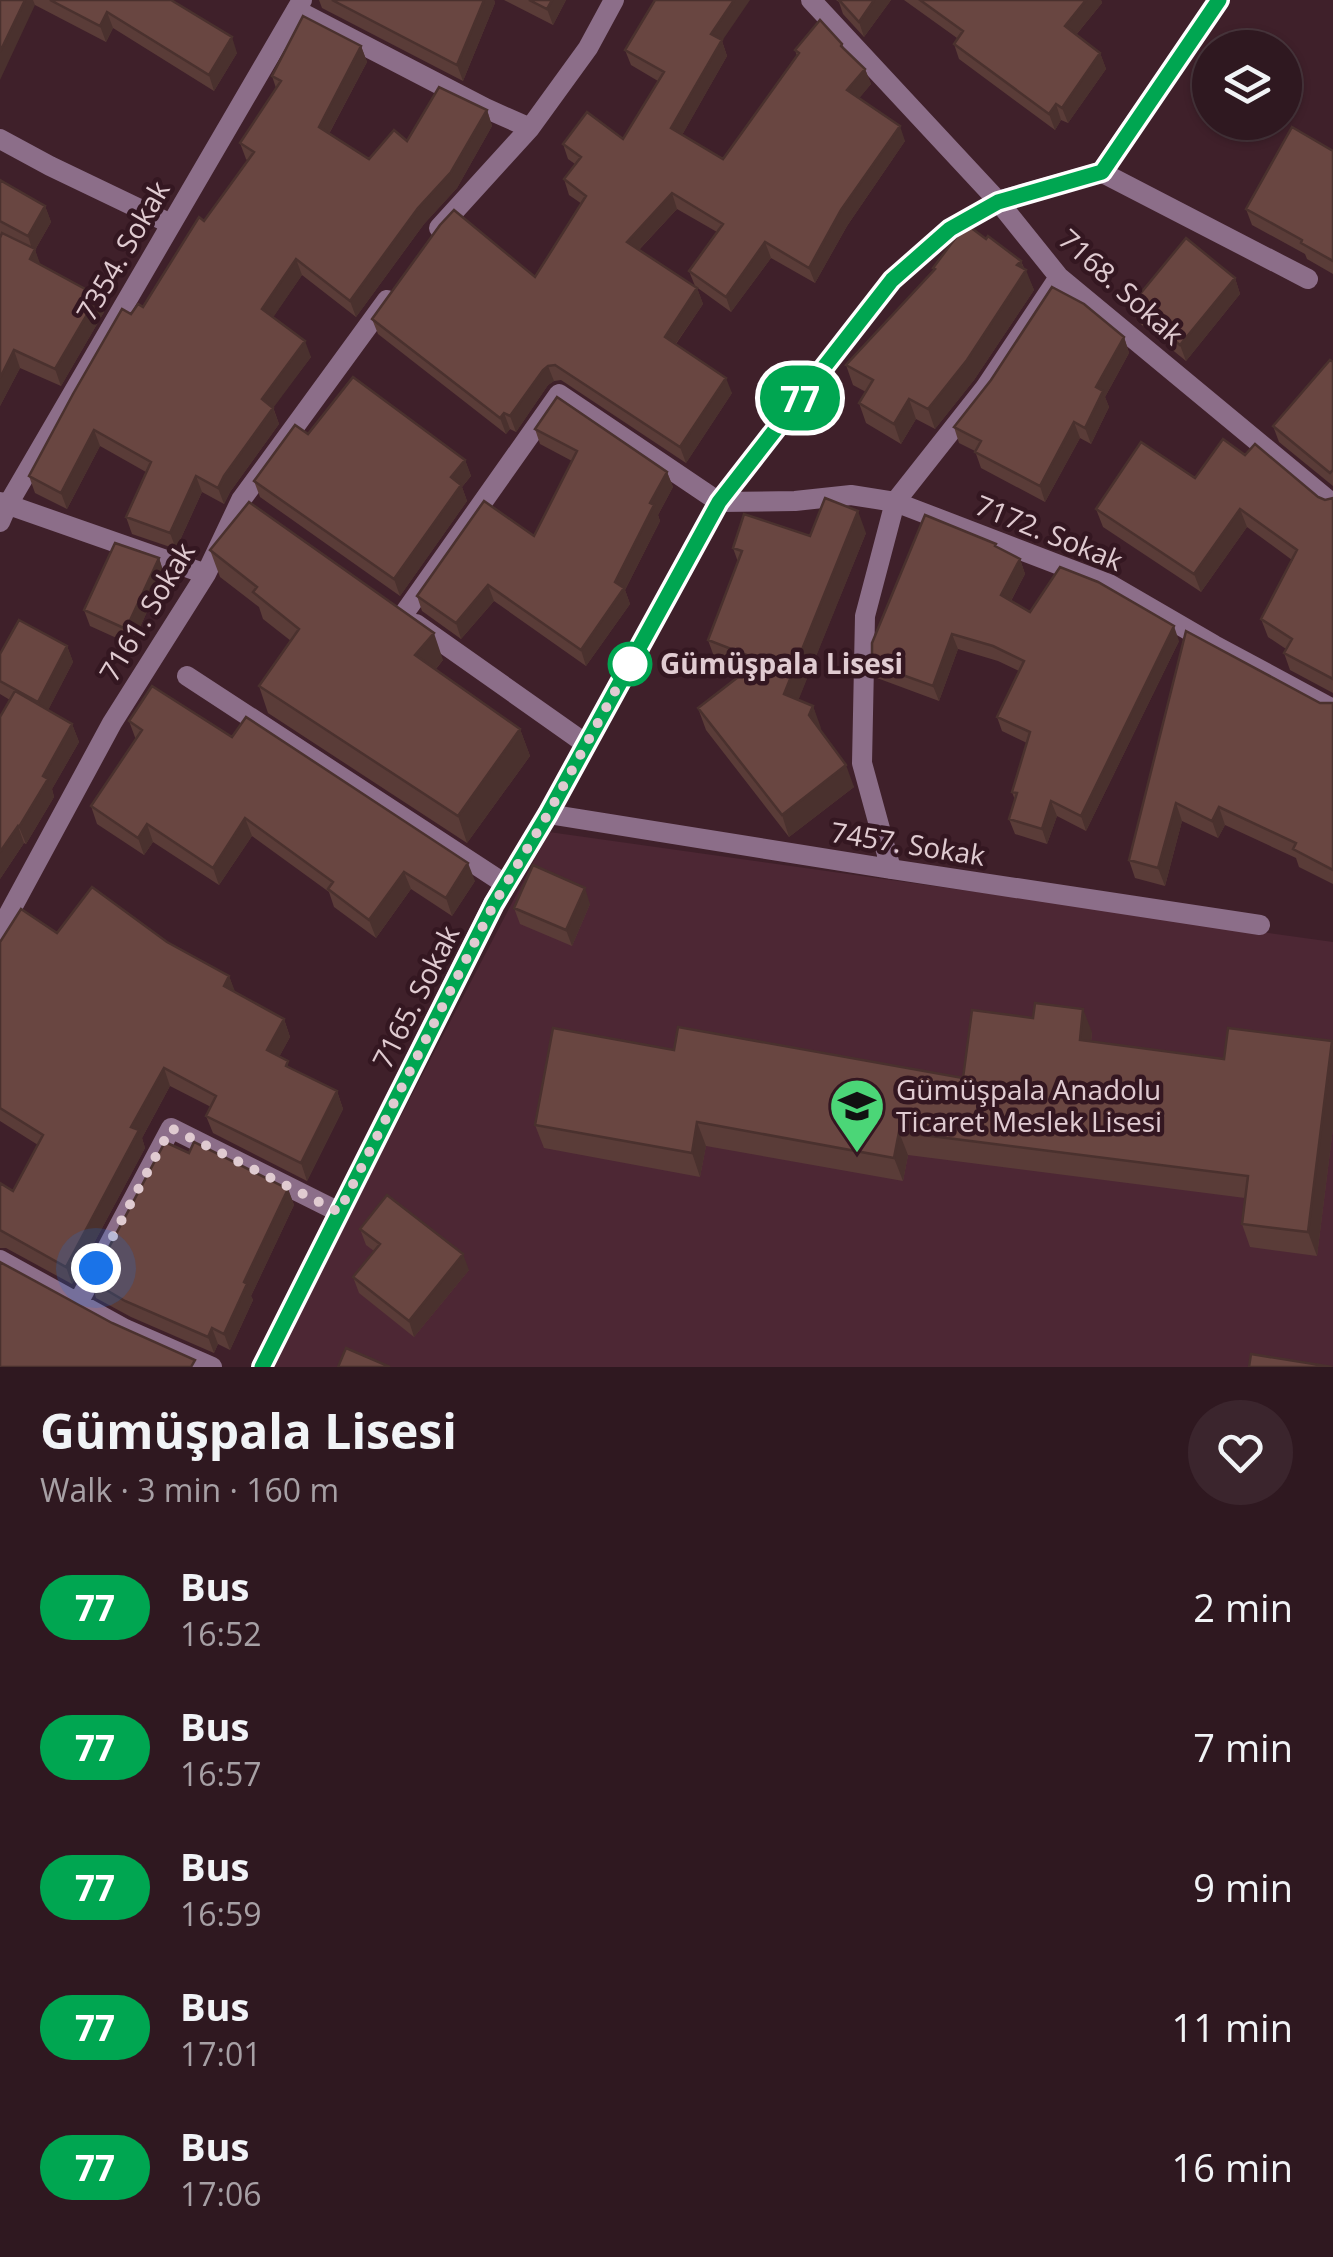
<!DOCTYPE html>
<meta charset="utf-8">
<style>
body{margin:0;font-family:"Open Sans",sans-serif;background:#3b252d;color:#f1f3f6;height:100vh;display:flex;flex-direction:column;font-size:38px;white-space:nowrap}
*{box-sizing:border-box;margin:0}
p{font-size:32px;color:#a7a0a5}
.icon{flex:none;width:55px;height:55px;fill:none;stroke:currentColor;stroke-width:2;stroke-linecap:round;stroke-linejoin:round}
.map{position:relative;height:1367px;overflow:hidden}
.details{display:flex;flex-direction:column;background:#2f1820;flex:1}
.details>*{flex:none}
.badge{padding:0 20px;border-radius:32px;font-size:35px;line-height:65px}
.buttons{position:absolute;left:1192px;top:30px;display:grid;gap:20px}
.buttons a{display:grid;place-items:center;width:110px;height:110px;border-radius:50%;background:#2f1820;box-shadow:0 2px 8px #0004,0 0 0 2px #4a373e;font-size:50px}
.you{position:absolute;width:50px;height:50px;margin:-25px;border:8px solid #fff;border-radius:50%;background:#1a73e8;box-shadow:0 0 0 15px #1a73e833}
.map>.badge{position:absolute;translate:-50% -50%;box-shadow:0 0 0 5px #fff}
.round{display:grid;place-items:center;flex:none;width:105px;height:105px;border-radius:52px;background:#3b252d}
.headline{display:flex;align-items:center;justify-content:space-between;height:170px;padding:0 40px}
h1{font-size:48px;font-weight:700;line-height:75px}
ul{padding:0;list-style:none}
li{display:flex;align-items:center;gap:30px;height:140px;padding:0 40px}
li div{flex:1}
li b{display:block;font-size:38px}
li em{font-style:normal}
li .badge{min-width:110px;font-weight:700;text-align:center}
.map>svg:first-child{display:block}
</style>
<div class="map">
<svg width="1333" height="1367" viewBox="0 0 1333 1367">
<rect width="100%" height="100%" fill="#3f202a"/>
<!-- built -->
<path fill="#4d2734" d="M 549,832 L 1333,942 L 1333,1367 L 270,1367 Z"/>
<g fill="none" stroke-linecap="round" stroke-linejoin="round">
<!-- street -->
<path stroke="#8c6e89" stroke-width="20" d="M 811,0 L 998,201 L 1059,277 L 1333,504
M 296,10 L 485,108 L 530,128
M 0,139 L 50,166 L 171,224
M 1101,172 L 1308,279
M 439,228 L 530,128 L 588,48 L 614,0
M 0,502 L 206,574
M 719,502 L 795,501 L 851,495 L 895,502 L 1109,584 L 1214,645 L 1333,709
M 0,522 L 7,506 L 302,0
M 403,615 L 559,394 L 719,502
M 416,624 L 586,744
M 187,676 L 505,884
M 548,814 L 891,869 L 1260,925
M 891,869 L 862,763 L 865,616 L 895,502 L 985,388 L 1059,277
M 0,930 L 112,723 L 206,574 L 241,500 L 387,300
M 0,1260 L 125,1329 L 212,1367
M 78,1303 L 171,1128 L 339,1212
M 262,1367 L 493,904 L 548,814 L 719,502 L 892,280 L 951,229 L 998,201 L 1101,172 L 1219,0"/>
</g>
<!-- wall -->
<path fill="#5a3c38" d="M 0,0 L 171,0 L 237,53 L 214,91 L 113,28 L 106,42 L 35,5 Z
M 319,0 L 494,0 L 495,3 L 463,81 L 322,8 Z
M 504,0 L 566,0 L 553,25 Z
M 836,0 L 891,0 L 864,37 L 843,14 L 839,2 Z
M 904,0 L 1101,0 L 1102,3 L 1076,35 L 1100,53 L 1106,69 L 1068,123 L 1061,120 L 1055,130 L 959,59 L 954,44 L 957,38 Z
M 722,41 L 727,56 L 682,135 L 723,159 L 797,56 L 795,50 L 842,44 L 844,48 L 865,69 L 871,84 L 859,98 L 905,141 L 847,226 L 815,283 L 771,258 L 731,312 L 695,286 L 689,271 L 717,232 L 677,209 L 639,250 L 697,288 L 703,304 L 676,344 L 732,393 L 686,463 L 561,380 L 554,381 L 548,385 L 516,432 L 510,429 L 506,434 L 378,334 L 372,319 L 535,277 L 582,204 L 569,195 L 564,179 L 575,164 L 568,159 L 563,144 L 623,139 L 658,81 L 631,65 L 625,50 Z
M 361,46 L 367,62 L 329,134 L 369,159 L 407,141 L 487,110 L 492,126 L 457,188 L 424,224 L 356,317 L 302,275 L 273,317 L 311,357 L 273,407 L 279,424 L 230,492 L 224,504 L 202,492 L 176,549 L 132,534 L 126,517 L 146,472 L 100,446 L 67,509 L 35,493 L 29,476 L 131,314 L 143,307 L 248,161 L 246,159 L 240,143 L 276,88 L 272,76 Z
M 1333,151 L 1333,274 L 1307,259 L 1305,254 L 1252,225 L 1246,209 Z
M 0,180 L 45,206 L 51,222 L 35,250 L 40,265 L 104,312 L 61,386 L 20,368 L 0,406 L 0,238 L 2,235 L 0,234 Z
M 986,239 L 1021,261 L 1034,290 L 974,380 L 935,429 L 916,419 L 901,444 L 866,423 L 859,403 L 866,392 L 853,385 L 846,365 L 934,271 L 933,268 Z
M 1235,278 L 1240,294 L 1186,361 L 1137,321 L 1131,305 Z
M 1124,337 L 1129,353 L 1105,397 L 1109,407 L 1091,444 L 1080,438 L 1045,502 L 981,468 L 975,451 L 959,443 L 954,427 Z
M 1333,362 L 1333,486 L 1279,442 L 1273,426 Z
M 535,429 L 667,472 L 673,487 L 658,515 L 660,521 L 625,590 L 630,604 L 586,666 L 494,601 L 461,639 L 422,611 L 417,596 L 534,536 L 572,461 L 540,444 Z
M 308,434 L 465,460 L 471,476 L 462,487 L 467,501 L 400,596 L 260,497 L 254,481 Z
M 1245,455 L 1318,497 L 1325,500 L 1333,498 L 1333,693 L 1290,670 L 1284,653 L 1286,649 L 1268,637 L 1261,619 L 1292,560 L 1247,527 L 1201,592 L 1103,527 L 1096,509 L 1195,478 Z
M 866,533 L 798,700 L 813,706 L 820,730 L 854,787 L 789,837 L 706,730 L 698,708 L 743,673 L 716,662 L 708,640 L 738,562 L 733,548 L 810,536 Z
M 997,548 L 1020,559 L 1025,574 L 1011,601 L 1030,612 L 1179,641 L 1086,831 L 1057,816 L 1047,844 L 1015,834 L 1009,819 L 1015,800 L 1012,792 L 1027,743 L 1002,731 L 997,717 L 1019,671 L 998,661 L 958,649 L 939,701 L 877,678 L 872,664 Z
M 210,550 L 443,660 L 436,669 L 520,729 L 530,756 L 467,843 L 268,713 L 259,686 L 291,641 L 263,619 L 259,607 L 220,577 Z
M 159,558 L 164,574 L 132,645 L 90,626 L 84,610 Z
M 1186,631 L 1320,703 L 1333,703 L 1333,884 L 1299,867 L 1296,858 L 1225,825 L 1218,838 L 1182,821 L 1165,886 L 1135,878 L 1129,860 Z
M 67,646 L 73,662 L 48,710 L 72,724 L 79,742 L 52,789 L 54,797 L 26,844 L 24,843 L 0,879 L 10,700 L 0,694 L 0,654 Z
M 129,721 L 232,737 L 475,881 L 452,916 L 411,889 L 376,938 L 334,907 L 329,892 L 252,836 L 219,885 L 153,842 L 144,855 L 97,824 L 91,806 L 136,740 Z
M 590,904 L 572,946 L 520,924 L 514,908 Z
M 57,933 L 167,942 L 229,976 L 235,993 L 284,1019 L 290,1037 L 279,1057 L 291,1069 L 337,1091 L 343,1109 L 307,1181 L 213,1133 L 206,1116 L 211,1107 L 170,1086 L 142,1138 L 145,1148 L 72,1284 L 6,1248 L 0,1248 L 0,1183 L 13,1191 L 38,1145 L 0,1121 L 0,942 Z
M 1092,1032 L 1091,1042 L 1224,1059 L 1333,1042 L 1333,1128 L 1317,1256 L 1250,1247 L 1242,1224 L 1245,1198 L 908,1155 L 903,1181 L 706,1146 L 700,1177 L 544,1148 L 535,1125 L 674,1050 L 963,1078 Z
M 189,1153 L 288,1189 L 294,1205 L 251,1296 L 253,1300 L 230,1350 L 218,1344 L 214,1353 L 131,1317 L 96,1298 L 91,1281 Z
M 360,1229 L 469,1270 L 414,1337 L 359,1293 L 353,1277 L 374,1251 L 366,1245 Z"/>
<!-- shaded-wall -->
<path fill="#4a312e" d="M 25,0 L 33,0 L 35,5 L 0,80 L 0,52 Z
M 484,0 L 494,0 L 495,3 L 463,81 L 457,65 Z
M 552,0 L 566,0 L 553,25 L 547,9 Z
M 734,0 L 750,0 L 722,41 L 727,56 L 677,144 L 671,128 L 711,34 Z
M 874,0 L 891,0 L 864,37 L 859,22 Z
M 1086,0 L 1101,0 L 1102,3 L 1070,42 L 1065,26 Z
M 107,12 L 113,28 L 106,42 L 100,26 Z
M 232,37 L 237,53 L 214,91 L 209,75 Z
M 361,46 L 367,62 L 324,143 L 319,127 Z
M 1100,53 L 1106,69 L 1068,123 L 1062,108 Z
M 865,69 L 871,84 L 853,106 L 847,90 Z
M 1056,104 L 1061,120 L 1055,130 L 1049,114 Z
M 487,110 L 492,126 L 457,188 L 424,224 L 356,317 L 350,301 Z
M 900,126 L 905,141 L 847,226 L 815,283 L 809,268 L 841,210 Z
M 672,193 L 677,209 L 632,257 L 627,242 Z
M 45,206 L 51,222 L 35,250 L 41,266 L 30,259 L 33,252 L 28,236 Z
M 765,242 L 771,258 L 731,312 L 726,297 Z
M 296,259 L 302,275 L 268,325 L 262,309 Z
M 1021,261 L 1025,272 L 1026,270 L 1034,290 L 974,380 L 935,429 L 928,409 Z
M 1235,278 L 1240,294 L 1186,361 L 1180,345 Z
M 697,288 L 703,304 L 670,352 L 665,337 Z
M 98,296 L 104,312 L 61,386 L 55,369 Z
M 1124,337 L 1129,353 L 1105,397 L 1109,407 L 1091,444 L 1085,428 L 1096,387 Z
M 305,341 L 311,357 L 268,415 L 262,399 Z
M 14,350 L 20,368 L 0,406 L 0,378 Z
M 548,366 L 554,381 L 548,385 L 516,432 L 510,416 L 543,370 Z
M 726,378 L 732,393 L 686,463 L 680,447 Z
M 909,399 L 916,419 L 901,444 L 894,424 Z
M 273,408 L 279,424 L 230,492 L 224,504 L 218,488 L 224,476 Z
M 504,413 L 510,429 L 506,434 L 500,418 Z
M 1074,422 L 1080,438 L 1045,502 L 1040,486 Z
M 94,430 L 100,446 L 67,509 L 61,493 Z
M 465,460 L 471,476 L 462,487 L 467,501 L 400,596 L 394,579 L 451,477 Z
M 667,472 L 673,487 L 658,515 L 660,521 L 625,590 L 630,604 L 586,666 L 581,650 L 615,582 L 650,503 Z
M 196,476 L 202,492 L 176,549 L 170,533 Z
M 1240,509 L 1247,527 L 1201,592 L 1194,574 Z
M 858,511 L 866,533 L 792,716 L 784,694 Z
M 159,558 L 164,574 L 132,645 L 126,629 Z
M 1020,559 L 1025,574 L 1006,610 L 1001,595 Z
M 488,585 L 494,601 L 461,639 L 456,623 Z
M 1174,626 L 1179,641 L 1086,831 L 1081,816 Z
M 434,633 L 443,660 L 425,682 L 415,655 Z
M 952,634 L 958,649 L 939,701 L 933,686 Z
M 67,646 L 73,662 L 44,718 L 38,702 Z
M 813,706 L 821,728 L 817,737 L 809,715 Z
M 72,724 L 79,742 L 52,789 L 54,797 L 26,844 L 19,827 L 43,776 Z
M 520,729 L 530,756 L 467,843 L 458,816 Z
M 846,765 L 854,787 L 789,837 L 782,815 Z
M 1051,801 L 1057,816 L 1047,844 L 1042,829 Z
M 1176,803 L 1182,821 L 1165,886 L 1158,868 Z
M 1219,807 L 1225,825 L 1218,838 L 1212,821 Z
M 245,818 L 252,836 L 219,885 L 213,868 Z
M 147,824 L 153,842 L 144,855 L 138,838 Z
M 18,826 L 24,843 L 0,879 L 0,852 Z
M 468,863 L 475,881 L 452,916 L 446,898 Z
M 404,872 L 411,889 L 376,938 L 369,920 Z
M 585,888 L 590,904 L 572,946 L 566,930 Z
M 229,976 L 236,994 L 224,986 Z
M 1083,1009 L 1092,1032 L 1088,1064 L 1080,1040 Z
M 284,1019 L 290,1037 L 273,1068 L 267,1050 Z
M 1333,1042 L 1333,1128 L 1317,1256 L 1308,1232 Z
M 164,1068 L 170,1086 L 142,1138 L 145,1148 L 72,1284 L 66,1267 L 131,1127 Z
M 337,1091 L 343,1109 L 307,1181 L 301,1163 Z
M 697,1122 L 706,1146 L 700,1177 L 692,1153 Z
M 899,1132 L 908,1155 L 903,1181 L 894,1158 Z
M 288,1189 L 294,1205 L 251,1296 L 253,1300 L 230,1350 L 224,1334 L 244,1282 Z
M 463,1254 L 469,1270 L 414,1337 L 409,1321 Z
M 212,1328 L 218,1344 L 214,1353 L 208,1337 Z"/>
<!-- building -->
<path fill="#694641" stroke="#4a312e" stroke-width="2.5" d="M 0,0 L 25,0 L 0,52 Z
M 50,0 L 171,0 L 232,37 L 209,75 L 107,12 L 100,26 Z
M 332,0 L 484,0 L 457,65 Z
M 529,0 L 552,0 L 547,9 Z
M 655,0 L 734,0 L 711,34 L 722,40 L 671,128 L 723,159 L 799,53 L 795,50 L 820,20 L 842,44 L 841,46 L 865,69 L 847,90 L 900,126 L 841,210 L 809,268 L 765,242 L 726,297 L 689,271 L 723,224 L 672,193 L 627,242 L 697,288 L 665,337 L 726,378 L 680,447 L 555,365 L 548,366 L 543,370 L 510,416 L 504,413 L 500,418 L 372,319 L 440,225 L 454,210 L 535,277 L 586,196 L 564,179 L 581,157 L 563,144 L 587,112 L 623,139 L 664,72 L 625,50 Z
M 839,0 L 874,0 L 859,22 Z
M 920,0 L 1086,0 L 1065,26 L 1100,53 L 1062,108 L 1056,104 L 1049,114 L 954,44 L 963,31 Z
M 303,16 L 361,46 L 319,127 L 369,159 L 394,130 L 407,141 L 439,87 L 487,110 L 451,172 L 418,208 L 350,301 L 296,259 L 262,309 L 305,341 L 262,399 L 273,408 L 224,476 L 218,488 L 196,476 L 170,533 L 126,517 L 151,462 L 94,430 L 61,493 L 29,476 L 73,394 L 122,309 L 131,314 L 138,304 L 143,307 L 199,217 L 204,221 L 254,152 L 240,143 L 281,81 L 272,76 Z
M 1292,127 L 1333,151 L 1333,261 L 1301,243 L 1302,240 L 1246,209 Z
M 0,180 L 45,206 L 28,236 L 0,221 Z
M 966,224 L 986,239 L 988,236 L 1021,261 L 1017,265 L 1026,270 L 967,360 L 928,409 L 909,399 L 894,424 L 859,403 L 873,380 L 846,365 L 935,269 L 933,268 Z
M 2,233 L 35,249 L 30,259 L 98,296 L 55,369 L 14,350 L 0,378 L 0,238 Z
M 1186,238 L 1235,278 L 1180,345 L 1131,305 Z
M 1052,287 L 1084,304 L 1124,337 L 1096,387 L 1103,391 L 1085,428 L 1074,422 L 1040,486 L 975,452 L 981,441 L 954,427 L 991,380 Z
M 1330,360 L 1333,362 L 1333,470 L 1330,473 L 1273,426 Z
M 353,377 L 465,460 L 451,477 L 461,485 L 394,579 L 254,481 L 295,425 L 308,434 Z
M 557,397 L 667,472 L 650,503 L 654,505 L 615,582 L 624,588 L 581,650 L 488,585 L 456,623 L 417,596 L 484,501 L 534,536 L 577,451 L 535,429 Z
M 1223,439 L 1245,455 L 1255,444 L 1318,497 L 1325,500 L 1333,498 L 1333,679 L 1284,653 L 1292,639 L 1261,619 L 1297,550 L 1240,509 L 1194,574 L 1096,509 L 1141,442 L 1195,478 Z
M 825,498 L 858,511 L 784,694 L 813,706 L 809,715 L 846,765 L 782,815 L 698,708 L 760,660 L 708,640 L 742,551 L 733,548 L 744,514 L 810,536 Z
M 249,502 L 434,633 L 415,655 L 520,729 L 458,816 L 259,686 L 299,629 L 253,592 L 257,587 L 210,550 Z
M 925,515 L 996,544 L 995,546 L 1020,559 L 1001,595 L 1030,612 L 1060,567 L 1098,582 L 1174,626 L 1081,816 L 1051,801 L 1042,829 L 1009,819 L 1017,793 L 1012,792 L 1030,732 L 997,717 L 1024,661 L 993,646 L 952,634 L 933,686 L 872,664 L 872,643 Z
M 115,543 L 159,558 L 126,629 L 84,610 Z
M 19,620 L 67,646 L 38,702 L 0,681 L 0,654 Z
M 1186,631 L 1320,703 L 1333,703 L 1333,870 L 1293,849 L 1296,843 L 1219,807 L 1212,821 L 1176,803 L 1158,868 L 1129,860 Z
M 152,686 L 232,737 L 246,717 L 468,863 L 446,898 L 404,872 L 369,920 L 328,889 L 333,882 L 245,818 L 213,868 L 147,824 L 138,838 L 91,806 L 142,730 L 129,721 Z
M 15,691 L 72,724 L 43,776 L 48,779 L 19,827 L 18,826 L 0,852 L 0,717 Z
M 533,865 L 585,888 L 566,930 L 514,908 Z
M 92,887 L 167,942 L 229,976 L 224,986 L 284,1019 L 267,1050 L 288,1061 L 286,1066 L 337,1091 L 301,1163 L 206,1116 L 216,1096 L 164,1068 L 131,1127 L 139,1130 L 66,1267 L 0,1230 L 0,1183 L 13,1191 L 43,1135 L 0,1108 L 0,942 L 21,909 L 57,933 Z
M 1035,1003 L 1083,1009 L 1080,1040 L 1224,1059 L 1228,1028 L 1332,1041 L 1308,1232 L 1242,1224 L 1248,1176 L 899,1132 L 894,1158 L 697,1122 L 692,1153 L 535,1125 L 553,1028 L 674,1050 L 678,1027 L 963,1078 L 972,1010 L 1033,1018 Z
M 165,1142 L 189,1153 L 194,1142 L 288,1189 L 244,1282 L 247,1284 L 224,1334 L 212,1328 L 208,1337 L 125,1301 L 91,1281 Z
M 387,1195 L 463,1254 L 409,1321 L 353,1277 L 380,1244 L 360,1229 Z
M 0,1262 L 112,1323 L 195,1360 L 191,1367 L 0,1367 Z
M 346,1348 L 390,1367 L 338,1367 Z
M 1251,1354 L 1332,1367 L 1249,1367 Z"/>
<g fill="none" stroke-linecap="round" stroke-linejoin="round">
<!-- line casing -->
<g stroke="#fff" stroke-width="22">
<path id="line" d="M 262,1367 L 494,904 L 548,814 L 719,502 L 892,280 L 950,229 L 998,202 L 1102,172 L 1219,0"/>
</g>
<!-- line -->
<use href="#line" stroke="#00a651" stroke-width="15"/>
<!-- walk -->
<path stroke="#e0cbd1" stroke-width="10" stroke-dasharray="0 18" d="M 96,1268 L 171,1128 L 339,1212 L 494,904 L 548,814 L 630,664"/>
</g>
<!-- icons -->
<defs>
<g id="school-pin" transform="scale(2.875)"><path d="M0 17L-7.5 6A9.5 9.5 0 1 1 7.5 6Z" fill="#4bd677" stroke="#341721"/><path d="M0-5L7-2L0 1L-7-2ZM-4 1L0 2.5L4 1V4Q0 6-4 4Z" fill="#111"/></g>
</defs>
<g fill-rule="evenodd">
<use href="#school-pin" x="857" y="1106"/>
</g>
<!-- markers -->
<circle fill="#fff" stroke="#00a651" stroke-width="5" cx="630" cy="664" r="20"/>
<g text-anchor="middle" stroke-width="9" stroke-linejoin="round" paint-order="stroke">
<!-- street labels -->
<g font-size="28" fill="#e0cbd1" stroke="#341721">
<text transform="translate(123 251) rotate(-60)" y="10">7354. Sokak</text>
<text transform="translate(1121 287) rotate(42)" y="10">7168. Sokak</text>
<text transform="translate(1049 533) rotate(22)" y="10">7172. Sokak</text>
<text transform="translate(147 612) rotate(-59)" y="10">7161. Sokak</text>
<text transform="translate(908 844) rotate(9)" y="10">7457. Sokak</text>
<text transform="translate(416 997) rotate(-63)" y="10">7165. Sokak</text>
</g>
<!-- stop labels -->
<g font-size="28" font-weight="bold" fill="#e0cbd1" stroke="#341721" text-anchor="start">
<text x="660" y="674">Gümüşpala Lisesi</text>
</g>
<!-- poi labels -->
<g font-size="28" fill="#e0cbd1" stroke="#341721" text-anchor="start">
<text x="896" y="1100">Gümüşpala Anadolu<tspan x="896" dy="32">Ticaret Meslek Lisesi</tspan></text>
</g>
</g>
</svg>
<div class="buttons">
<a><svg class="icon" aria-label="layers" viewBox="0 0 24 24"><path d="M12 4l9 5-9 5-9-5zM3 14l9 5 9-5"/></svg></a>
</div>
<div class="you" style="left:96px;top:1268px"></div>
<b class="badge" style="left:800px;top:398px;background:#00a651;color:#fff">77</b>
</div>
<section class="details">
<div class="headline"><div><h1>Gümüşpala Lisesi</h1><p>Walk · 3 min · 160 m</p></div><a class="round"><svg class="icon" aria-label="heart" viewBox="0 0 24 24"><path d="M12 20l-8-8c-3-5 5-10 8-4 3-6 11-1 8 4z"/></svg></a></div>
<ul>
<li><span class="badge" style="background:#00a651;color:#fff">77</span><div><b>Bus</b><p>16:52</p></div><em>2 min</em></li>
<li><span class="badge" style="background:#00a651;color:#fff">77</span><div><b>Bus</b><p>16:57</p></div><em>7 min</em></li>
<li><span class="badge" style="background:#00a651;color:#fff">77</span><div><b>Bus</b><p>16:59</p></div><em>9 min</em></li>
<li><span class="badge" style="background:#00a651;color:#fff">77</span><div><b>Bus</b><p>17:01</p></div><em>11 min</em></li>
<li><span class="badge" style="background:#00a651;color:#fff">77</span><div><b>Bus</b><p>17:06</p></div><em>16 min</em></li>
</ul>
</section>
